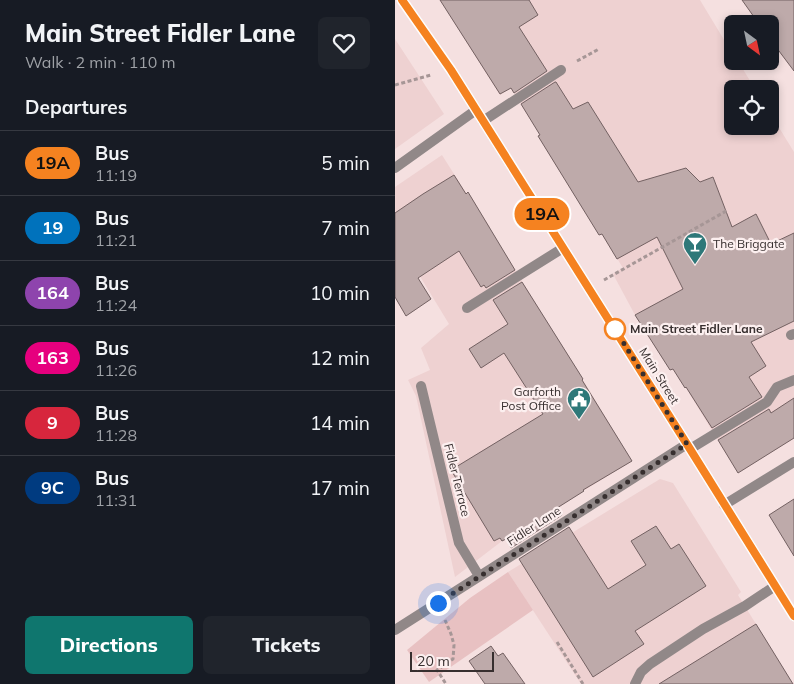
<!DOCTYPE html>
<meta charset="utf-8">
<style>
body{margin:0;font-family:Mulish,sans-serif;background:#20242c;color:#f1f3f6;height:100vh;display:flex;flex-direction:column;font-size:19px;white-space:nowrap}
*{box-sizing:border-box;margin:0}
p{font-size:16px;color:#9ea1a6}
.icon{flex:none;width:28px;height:28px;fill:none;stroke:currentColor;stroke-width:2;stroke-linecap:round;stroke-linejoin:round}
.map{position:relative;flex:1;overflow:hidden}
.sheet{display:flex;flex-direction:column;background:#171b24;width:395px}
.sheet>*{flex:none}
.badge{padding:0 10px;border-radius:16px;font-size:18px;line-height:32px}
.needle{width:32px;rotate:147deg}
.tools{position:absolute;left:329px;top:15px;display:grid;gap:10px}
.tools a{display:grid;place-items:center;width:55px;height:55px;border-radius:8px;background:#171b24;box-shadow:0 2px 8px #0003;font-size:25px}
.scale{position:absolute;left:15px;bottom:12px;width:84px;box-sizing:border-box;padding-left:5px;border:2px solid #372f2f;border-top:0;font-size:14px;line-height:18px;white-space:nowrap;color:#372f2f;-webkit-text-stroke:4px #fcefef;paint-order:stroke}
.you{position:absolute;width:25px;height:25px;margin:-12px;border:4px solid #fff;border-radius:50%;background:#1a73e8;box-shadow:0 0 0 8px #1a73e833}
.map>.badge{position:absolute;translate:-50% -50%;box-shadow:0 0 0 2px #fff}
h2{padding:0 25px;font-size:19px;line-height:45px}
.round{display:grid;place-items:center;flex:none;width:52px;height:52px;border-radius:8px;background:#20242c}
.summary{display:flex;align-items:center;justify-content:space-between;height:85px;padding:0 25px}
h1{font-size:24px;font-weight:800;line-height:38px}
.button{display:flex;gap:10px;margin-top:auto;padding:10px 25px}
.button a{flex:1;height:58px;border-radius:8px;background:#0f766e;color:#fff;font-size:20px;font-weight:800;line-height:58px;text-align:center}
.button a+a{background:#20242c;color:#f1f3f6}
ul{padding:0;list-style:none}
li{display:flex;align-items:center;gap:15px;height:65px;padding:0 25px;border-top:1px solid #363941}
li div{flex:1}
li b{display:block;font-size:19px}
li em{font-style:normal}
li .badge{min-width:55px;font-weight:700;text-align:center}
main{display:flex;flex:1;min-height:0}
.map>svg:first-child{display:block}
</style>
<main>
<section class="sheet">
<div class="summary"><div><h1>Main Street Fidler Lane</h1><p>Walk · 2 min · 110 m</p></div><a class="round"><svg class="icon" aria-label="heart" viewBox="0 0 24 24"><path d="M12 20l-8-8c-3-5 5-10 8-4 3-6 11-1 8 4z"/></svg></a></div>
<h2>Departures</h2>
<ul>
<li><span class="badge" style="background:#f58220;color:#111">19A</span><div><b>Bus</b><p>11:19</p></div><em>5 min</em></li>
<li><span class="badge" style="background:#0072bc;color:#fff">19</span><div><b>Bus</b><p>11:21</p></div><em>7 min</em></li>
<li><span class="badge" style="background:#8e44ad;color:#fff">164</span><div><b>Bus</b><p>11:24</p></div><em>10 min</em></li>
<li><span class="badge" style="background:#e6007e;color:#fff">163</span><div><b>Bus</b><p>11:26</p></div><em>12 min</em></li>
<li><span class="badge" style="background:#d7263d;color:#fff">9</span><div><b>Bus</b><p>11:28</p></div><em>14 min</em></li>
<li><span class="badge" style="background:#003b80;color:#fff">9C</span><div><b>Bus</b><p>11:31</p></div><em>17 min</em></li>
</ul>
<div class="button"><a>Directions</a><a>Tickets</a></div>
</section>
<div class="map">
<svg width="399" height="684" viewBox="0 0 399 684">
<rect width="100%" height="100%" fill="#f5e0e0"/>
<!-- built -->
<path fill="#eed1d1" d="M 55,0 L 305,0 L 337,53 L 338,61 L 343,61 L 360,89 L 338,89 L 338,126 L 375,126 L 375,113 L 399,152 L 399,438 L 343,473 L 291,388 L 290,388 L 278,369 L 275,370 L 240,315 L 218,274 L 228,268 L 207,234 L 204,235 L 143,136 L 145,135 L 116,88 L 105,95 L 52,11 Z
M 0,39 L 49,114 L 0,149 Z
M 47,155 L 71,193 L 74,194 L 82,206 L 80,207 L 86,216 L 87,215 L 95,227 L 94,228 L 188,379 L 188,380 L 237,461 L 107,541 L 60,577 L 21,396 L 13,380 L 35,370 L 26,348 L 54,324 L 26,278 L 0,243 L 0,187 Z
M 265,479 L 278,483 L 346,592 L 343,595 L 398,684 L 186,684 L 113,572 Z"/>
<!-- green -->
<path fill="#e8c1c2" d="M 113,572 L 138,610 L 34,682 L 12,650 L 75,598 Z"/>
<!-- building -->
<path fill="#beaaaa" stroke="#736162" d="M 45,0 L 134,0 L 143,15 L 124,27 L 152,71 L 119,93 L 116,88 L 105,94 Z
M 347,0 L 399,0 L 399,71 L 375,39 L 375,24 L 364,24 Z
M 160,82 L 161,82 L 178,109 L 193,102 L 243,182 L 291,168 L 305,182 L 318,177 L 337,227 L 361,214 L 376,244 L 399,233 L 399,321 L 356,342 L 371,366 L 354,377 L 367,397 L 317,428 L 291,387 L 290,388 L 278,369 L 275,370 L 240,315 L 288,289 L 262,237 L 222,259 L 207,234 L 204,235 L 143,136 L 145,135 L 126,104 Z
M 59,175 L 71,194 L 73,192 L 120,270 L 91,288 L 89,285 L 86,287 L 64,251 L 23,278 L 36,299 L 11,316 L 0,297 L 0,213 L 28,194 Z
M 127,282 L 188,379 L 187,380 L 237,461 L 188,490 L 189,491 L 162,508 L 167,515 L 116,548 L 111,539 L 107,541 L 105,538 L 99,541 L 56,470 L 148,414 L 109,353 L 86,368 L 74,349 L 113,324 L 98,300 Z
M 399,398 L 399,438 L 343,473 L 323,440 L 374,409 L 376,413 Z
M 399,499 L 399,556 L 374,515 Z
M 261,526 L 276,549 L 284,544 L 311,586 L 240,631 L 249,644 L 198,677 L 124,559 L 174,527 L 213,589 L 251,565 L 236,541 Z
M 361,624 L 398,684 L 264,684 Z
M 96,646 L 103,656 L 108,653 L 130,684 L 90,684 L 74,661 Z"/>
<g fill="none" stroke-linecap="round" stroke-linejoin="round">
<!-- path -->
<path stroke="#a69696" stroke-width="3" stroke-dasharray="4 2.5" stroke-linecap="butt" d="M 182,61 L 204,49
M 0,85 L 36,75
M 209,280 L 333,210
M 50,620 L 56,634 L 59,645 L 58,659 L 42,670 L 51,684
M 162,642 L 188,684"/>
<!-- service -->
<path stroke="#918888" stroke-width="10" d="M 88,121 L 166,70
M 72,308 L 168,248
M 396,335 L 399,334
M 26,386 L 64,543 L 84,576
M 295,449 L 372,402 L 382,387 L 399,380
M 240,684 L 246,672 L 255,664 L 308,629 L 350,606 L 380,586"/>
<!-- minor -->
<path stroke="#918888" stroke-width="10" d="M 0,168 L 81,110
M 329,505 L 399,462
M 0,630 L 292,444"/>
<!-- secondary -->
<path stroke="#685c5c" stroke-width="10" d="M 7,0 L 56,70 L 295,449 L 399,616"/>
</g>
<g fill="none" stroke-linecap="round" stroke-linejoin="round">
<!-- line casing -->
<g stroke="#fff" stroke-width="11">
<path id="line" d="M 7,0 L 56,70 L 295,449 L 399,616"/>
</g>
<!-- line -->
<use href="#line" stroke="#f58220" stroke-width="8"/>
<!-- walk -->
<path stroke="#372f2f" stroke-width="5" stroke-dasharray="0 9" d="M 43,603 L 292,444 L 216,323 L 220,329"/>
</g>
<!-- icons -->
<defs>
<g id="bar-pin" transform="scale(1.25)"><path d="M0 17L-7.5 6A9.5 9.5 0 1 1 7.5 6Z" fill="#2e7879" stroke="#fcefef"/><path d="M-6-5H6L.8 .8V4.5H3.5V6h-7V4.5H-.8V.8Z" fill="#fff"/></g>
<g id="civic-pin" transform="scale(1.25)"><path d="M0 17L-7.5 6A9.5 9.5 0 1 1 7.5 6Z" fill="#2e7879" stroke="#fcefef"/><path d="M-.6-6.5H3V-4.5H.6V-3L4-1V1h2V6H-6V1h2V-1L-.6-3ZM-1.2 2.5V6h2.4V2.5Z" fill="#fff"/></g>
</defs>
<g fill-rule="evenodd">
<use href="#bar-pin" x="300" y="244"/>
<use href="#civic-pin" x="184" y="399"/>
</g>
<!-- markers -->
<circle fill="#fff" stroke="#f58220" stroke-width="2.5" cx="220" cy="329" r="10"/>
<g text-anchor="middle" stroke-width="4.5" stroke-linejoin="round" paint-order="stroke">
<!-- poi labels -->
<g font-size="12" fill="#372f2f" stroke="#fcefef" text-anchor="start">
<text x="318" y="248">The Briggate</text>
<text x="166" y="396" text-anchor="end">Garforth<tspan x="166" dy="14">Post Office</tspan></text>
</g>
<!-- stop labels -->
<g font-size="12" font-weight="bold" fill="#372f2f" stroke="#fcefef" text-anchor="start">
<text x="235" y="333">Main Street Fidler Lane</text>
</g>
<!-- street labels -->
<g font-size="12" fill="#372f2f" stroke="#fcefef">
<text transform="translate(264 376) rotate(58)" y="4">Main Street</text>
<text transform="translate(62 480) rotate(76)" y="4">Fidler Terrace</text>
<text transform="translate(139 526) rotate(-33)" y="4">Fidler Lane</text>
</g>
</g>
</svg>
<div class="tools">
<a><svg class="needle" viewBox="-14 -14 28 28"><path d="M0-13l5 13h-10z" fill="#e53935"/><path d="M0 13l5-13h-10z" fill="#9ea1a6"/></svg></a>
<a><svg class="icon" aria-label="locate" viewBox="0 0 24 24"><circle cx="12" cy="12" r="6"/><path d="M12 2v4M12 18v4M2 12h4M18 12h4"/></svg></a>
</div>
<div class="scale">20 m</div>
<div class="you" style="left:43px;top:603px"></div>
<b class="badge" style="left:147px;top:214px;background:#f58220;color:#111">19A</b>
</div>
</main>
